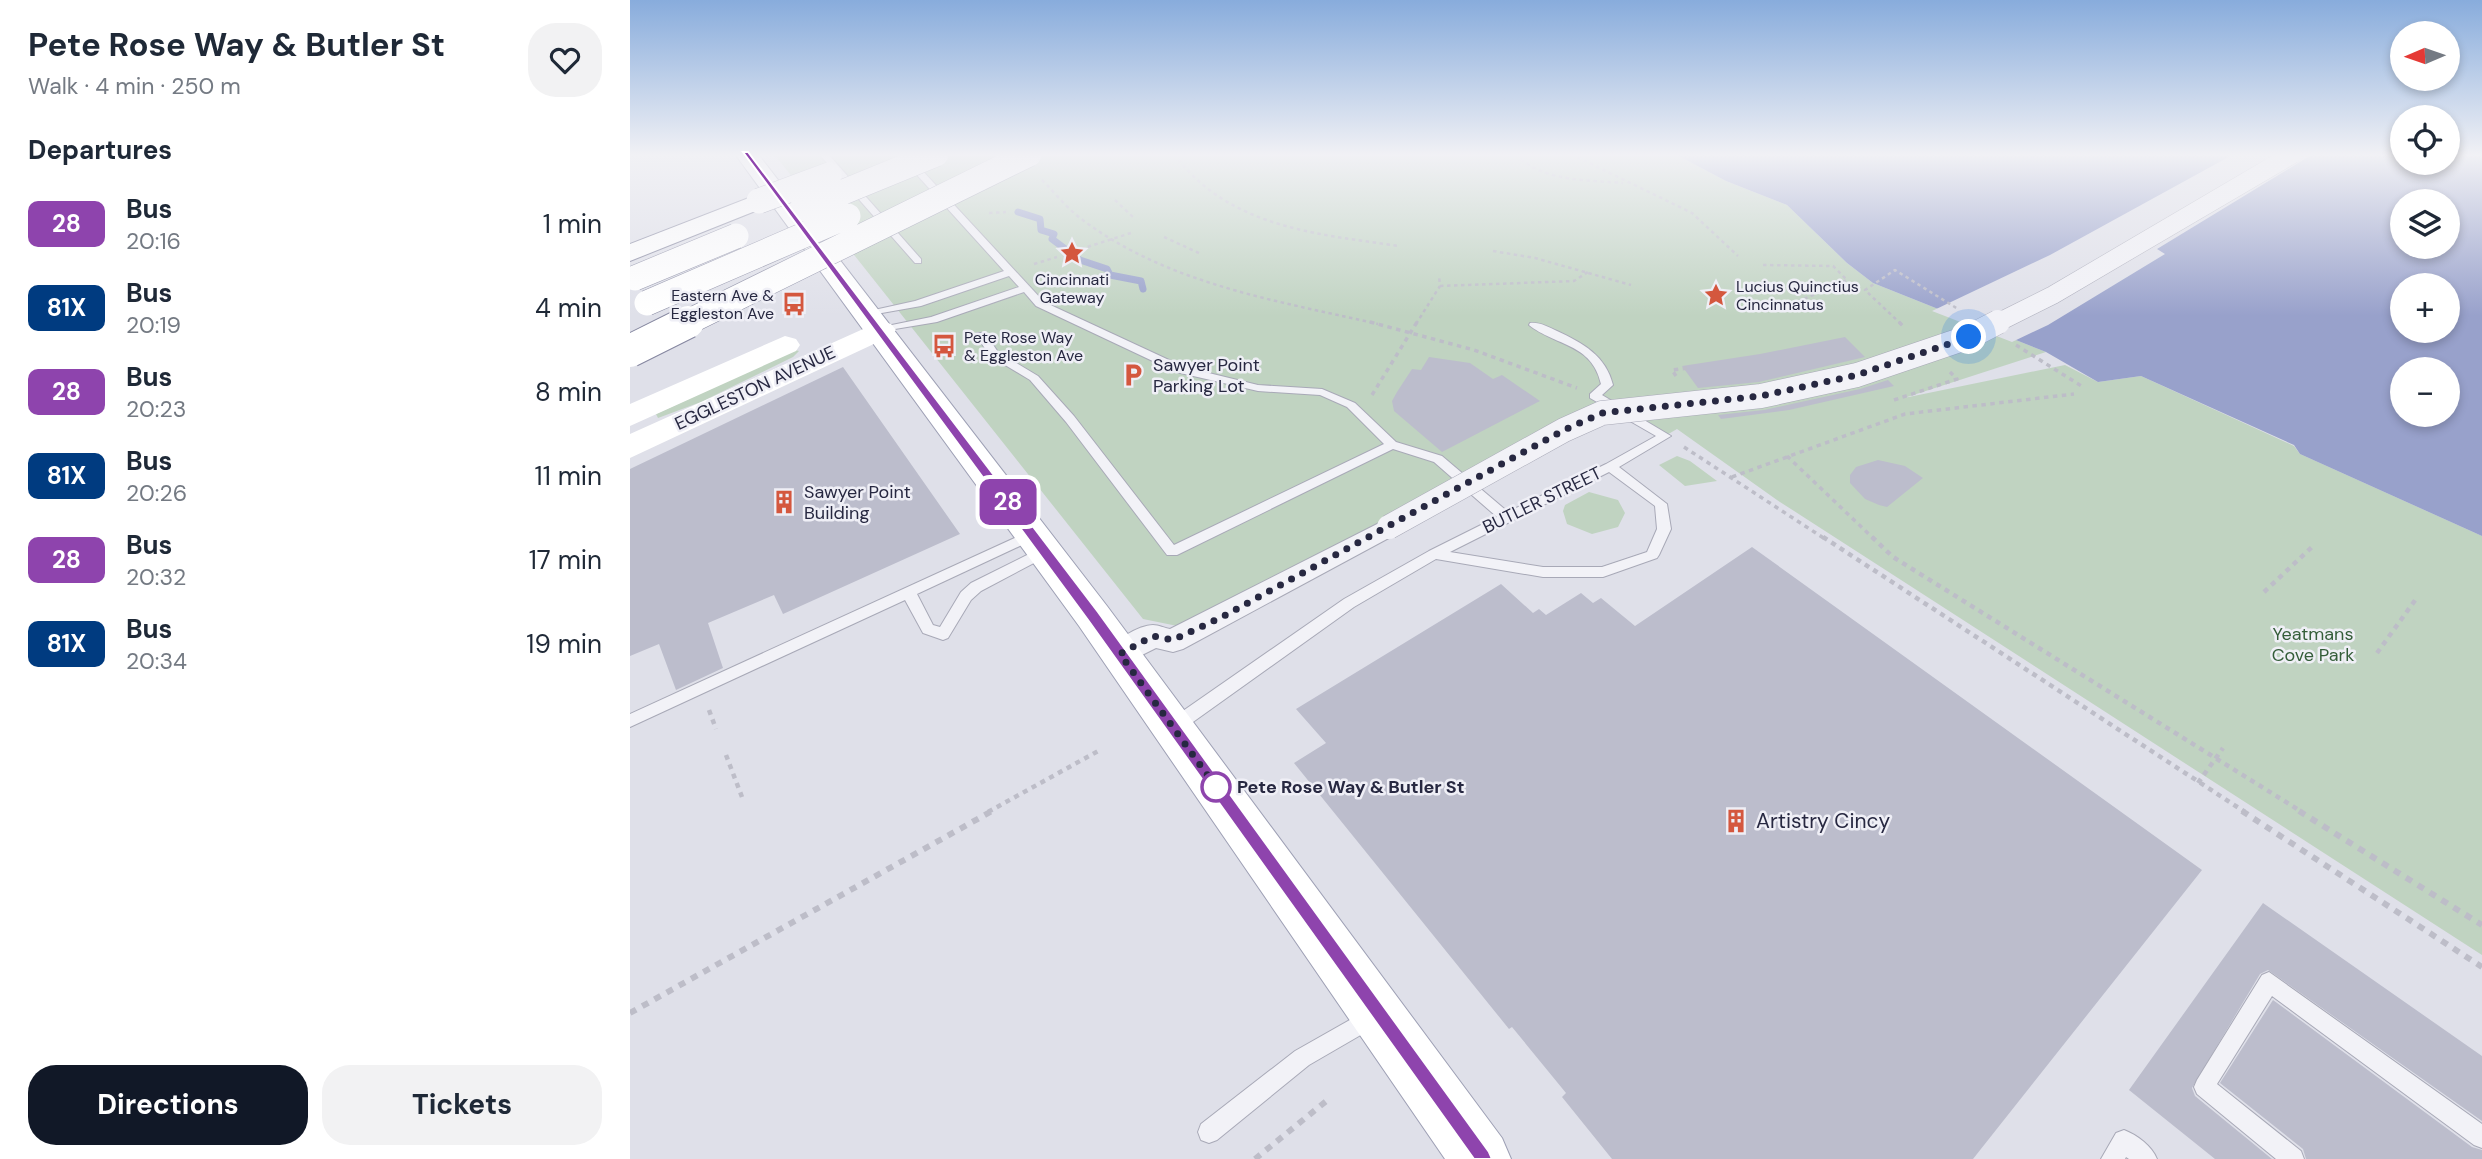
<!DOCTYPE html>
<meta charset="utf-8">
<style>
body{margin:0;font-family:"DM Sans",sans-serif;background:#f2f2f3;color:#1f2937;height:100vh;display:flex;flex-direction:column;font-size:26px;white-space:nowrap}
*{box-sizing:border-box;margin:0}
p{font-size:23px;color:#747a83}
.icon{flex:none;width:38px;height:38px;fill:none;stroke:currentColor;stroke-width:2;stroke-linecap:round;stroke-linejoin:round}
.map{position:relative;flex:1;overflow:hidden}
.sheet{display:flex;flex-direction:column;background:#fff;width:630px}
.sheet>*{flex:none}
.badge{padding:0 14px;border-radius:10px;font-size:24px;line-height:46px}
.needle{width:46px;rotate:268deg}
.buttons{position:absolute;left:1760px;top:21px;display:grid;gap:14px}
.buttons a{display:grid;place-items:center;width:70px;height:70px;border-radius:50%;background:#fff;box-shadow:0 4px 10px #0003;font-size:35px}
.you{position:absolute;width:35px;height:35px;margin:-18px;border:5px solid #fff;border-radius:50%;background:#1a73e8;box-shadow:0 0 0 10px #1a73e833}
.map>.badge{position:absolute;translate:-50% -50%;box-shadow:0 0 0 4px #fff}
h2{padding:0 28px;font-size:26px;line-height:63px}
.round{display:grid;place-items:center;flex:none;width:74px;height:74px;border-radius:28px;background:#f2f2f3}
.overview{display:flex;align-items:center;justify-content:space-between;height:119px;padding:0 28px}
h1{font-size:33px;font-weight:700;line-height:52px}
.button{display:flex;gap:14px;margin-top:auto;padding:14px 28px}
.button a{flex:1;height:80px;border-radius:28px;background:#111827;color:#fff;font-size:28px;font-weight:700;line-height:80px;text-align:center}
.button a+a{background:#f2f2f3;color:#1f2937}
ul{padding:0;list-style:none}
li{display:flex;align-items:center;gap:21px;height:84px;padding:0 28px}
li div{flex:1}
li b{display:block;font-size:26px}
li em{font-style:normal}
li .badge{min-width:77px;font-weight:700;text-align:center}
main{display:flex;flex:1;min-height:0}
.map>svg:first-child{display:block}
</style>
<main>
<section class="sheet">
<div class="overview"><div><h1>Pete Rose Way &amp; Butler St</h1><p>Walk · 4 min · 250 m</p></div><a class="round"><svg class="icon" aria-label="heart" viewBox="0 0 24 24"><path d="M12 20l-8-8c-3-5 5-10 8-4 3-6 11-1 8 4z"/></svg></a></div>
<h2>Departures</h2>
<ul>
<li><span class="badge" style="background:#8e44ad;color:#fff">28</span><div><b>Bus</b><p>20:16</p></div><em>1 min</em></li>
<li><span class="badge" style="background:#003b80;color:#fff">81X</span><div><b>Bus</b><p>20:19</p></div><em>4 min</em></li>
<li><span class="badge" style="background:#8e44ad;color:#fff">28</span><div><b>Bus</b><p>20:23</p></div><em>8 min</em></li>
<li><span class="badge" style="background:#003b80;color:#fff">81X</span><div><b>Bus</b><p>20:26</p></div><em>11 min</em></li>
<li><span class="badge" style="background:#8e44ad;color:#fff">28</span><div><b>Bus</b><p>20:32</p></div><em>17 min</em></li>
<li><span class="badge" style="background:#003b80;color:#fff">81X</span><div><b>Bus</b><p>20:34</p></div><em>19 min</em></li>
</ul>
<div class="button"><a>Directions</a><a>Tickets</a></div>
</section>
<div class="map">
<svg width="1852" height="1159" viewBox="0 0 1852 1159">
<rect width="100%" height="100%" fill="#dfe0e9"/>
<!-- green -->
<path fill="#c0d3c1" d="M 144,154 L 1045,154 L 1096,181 L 1157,205 L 1217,263 L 1243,283 L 1416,352 L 1274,398 L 1435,365 L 1468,382 L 1511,376 L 1664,446 L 1670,454 L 1852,536 L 1852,955 L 1147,500 L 1047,429 L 1035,436 L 980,403 L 567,630 L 513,619 Z
M 165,350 L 169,351 L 163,357 L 71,402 L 28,418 L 26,414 Z
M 1047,456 L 1060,461 L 1087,481 L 1055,486 L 1029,465 Z
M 959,492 L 988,500 L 995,513 L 988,527 L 962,534 L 937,524 L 933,511 L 935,505 Z"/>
<!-- water -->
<path fill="#98a1cb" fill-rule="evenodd" d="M 1045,154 L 1773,154 L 1773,163 L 1818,163 L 1818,154 L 1852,154 L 1852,536 L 1670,454 L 1664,445 L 1511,376 L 1468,382 L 1416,352 L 1243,283 L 1217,263 L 1157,205 L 1096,181 ZM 1773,201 L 1818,201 L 1818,247 L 1773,247 ZM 1773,285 L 1818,285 L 1818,331 L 1773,331 ZM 1773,369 L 1818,369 L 1818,415 L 1773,415 Z"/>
<!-- pier -->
<path fill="#dfe0e9" d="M 1604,154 L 1683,154 L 1527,249 L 1535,254 L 1418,325 L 1382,342 L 1302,311 L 1420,255 Z"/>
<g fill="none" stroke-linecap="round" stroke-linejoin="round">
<!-- stream -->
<path stroke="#98a1cb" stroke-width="7" d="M 388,212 L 410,219 L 411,230 L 424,234 L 422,239 L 450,260 L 477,269 L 480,275 L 511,281 L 513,289"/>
</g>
<!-- building -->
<path fill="#bcbdcc" d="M 1215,337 L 1235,357 L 1129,382 L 1068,388 L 1052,366 L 1130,354 Z
M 799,357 L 840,363 L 863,379 L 872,375 L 910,401 L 812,452 L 764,411 L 762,401 L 767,392 L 782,369 L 791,370 Z
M 213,367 L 330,534 L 153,614 L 144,595 L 78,623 L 93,668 L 46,690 L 29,644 L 0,656 L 0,469 Z
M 1258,380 L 1264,386 L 1159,410 L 1091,419 L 1088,415 L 1134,410 L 1230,389 Z
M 1248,460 L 1275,466 L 1293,478 L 1257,507 L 1249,505 L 1235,499 L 1220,483 L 1220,475 L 1226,467 Z
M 1122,547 L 1572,870 L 1343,1159 L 982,1159 L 932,1097 L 936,1093 L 882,1027 L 879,1029 L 664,763 L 696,743 L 666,709 L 871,584 L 903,613 L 909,609 L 916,615 L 951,593 L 963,603 L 971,598 L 1005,626 Z
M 1633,903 L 1852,1056 L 1852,1121 L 1638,970 L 1630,974 L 1562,1088 L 1565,1096 L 1642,1159 L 1585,1159 L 1499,1090 Z
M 1643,1000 L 1842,1147 L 1852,1150 L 1852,1159 L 1676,1159 L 1673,1149 L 1590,1083 Z"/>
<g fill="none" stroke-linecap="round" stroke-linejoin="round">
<!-- lane casing -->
<g stroke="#a8a9b7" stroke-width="2">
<path id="lane" d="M 189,154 L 198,154 L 291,259 L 291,263 L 285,263 Z
M 268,154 L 277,154 L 414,302 L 554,367 L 628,385 L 692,389 L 725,403 L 766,442 L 812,456 L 878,512 L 976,464 L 1026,436 L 960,398 L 960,394 L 971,384 C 962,343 925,346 899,325 L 900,323 C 910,322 918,327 927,331 C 953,343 976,356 983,385 L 972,395 L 1041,436 L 989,467 L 1037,504 L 1041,529 L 1029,555 L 1027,558 L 973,577 L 913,577 L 806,559 L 724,607 L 549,732 L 543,734 L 537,732 L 535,727 L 537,722 L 714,599 L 799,551 L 867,517 L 804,462 L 763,449 L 547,555 L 537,555 L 436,422 L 400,380 L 360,356 L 346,335 L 347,333 L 355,333 L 368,352 L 408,376 L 444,416 L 544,545 L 754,444 L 717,407 L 690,395 L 628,391 L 546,372 L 406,306 L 394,292 L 307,322 L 247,332 L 247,328 L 301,317 L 389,287 L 379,276 L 291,306 L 235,316 L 235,312 L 285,301 L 374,271 ZM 979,472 L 1025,506 L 1027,529 L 1017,552 L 972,567 L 913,567 L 820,552 Z
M 402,530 L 409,535 L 407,538 L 287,594 L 303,625 L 310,627 L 331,592 L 341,583 L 409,549 L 419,549 L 421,552 L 419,555 L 351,591 L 341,600 L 318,638 L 313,640 L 293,633 L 275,600 L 0,727 L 0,714 Z
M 1639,972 L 1852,1124 L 1852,1148 L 1844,1145 L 1642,996 L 1587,1084 L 1671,1151 L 1674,1159 L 1646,1159 L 1567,1094 L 1564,1087 L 1567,1080 L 1632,975 Z
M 741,1008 L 748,1011 L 751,1018 L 748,1025 L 679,1065 L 587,1140 L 579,1143 L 571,1140 L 568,1132 L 571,1124 L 665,1051 Z
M 1494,1130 C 1507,1135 1522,1146 1527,1159 L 1499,1159 L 1496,1157 L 1495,1159 L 1471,1159 L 1486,1133 Z"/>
</g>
<!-- street casing -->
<g stroke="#a8a9b7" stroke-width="2">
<path id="street" d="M 759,518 L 768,521 L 772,527 L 768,533 L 553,649 L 543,652 L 526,648 L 490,666 L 479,662 L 475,654 C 481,642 509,625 523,625 C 528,625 535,628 540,629 Z"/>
</g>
<!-- primary casing -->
<g stroke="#9ea0b5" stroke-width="2">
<path id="primary" d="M 105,154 L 128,154 L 477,606 L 872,1138 L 881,1159 L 815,1159 L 449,626 Z"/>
</g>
<!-- highway casing -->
<g stroke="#8688a0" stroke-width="2">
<path id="highway" d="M 129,194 L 138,196 L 141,201 L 138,206 L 0,261 L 0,244 Z"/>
</g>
<!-- path-far3 -->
<path stroke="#bdbdc8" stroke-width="2.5" stroke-dasharray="3.5 3.5" stroke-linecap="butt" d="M 544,154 C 598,227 685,234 769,246
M 886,154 C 911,182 958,180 993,183
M 941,154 L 1062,213 L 1108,256
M 412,180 C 424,192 436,207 450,218 C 537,284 644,300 748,324
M 485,200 L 505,219
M 359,213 L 376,212
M 534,237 L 569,253
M 451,249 L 504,232
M 863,251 L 905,258 L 1001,285
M 404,264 L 427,257
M 1133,265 L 1203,266 L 1217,280 L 1167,302
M 810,286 L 944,281 L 958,272
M 786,324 L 810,286 L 809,276
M 1271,324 L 1235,290 L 1265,270 L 1328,309"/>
<!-- path-far2 -->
<path stroke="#bdbdc8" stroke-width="3.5" stroke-dasharray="4.5 4.5" stroke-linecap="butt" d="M 740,322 L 844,350 L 947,388
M 1269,322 L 1274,327
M 1386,345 L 1453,387
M 1046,376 L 1042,370 L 1058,368
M 742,395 L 787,322
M 1264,400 L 1327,379 L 1320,372
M 1054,447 L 1195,539
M 1157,456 L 1244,539
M 1102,477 L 1275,414 L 1444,394"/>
<!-- path-far1 -->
<path stroke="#bdbdc8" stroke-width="4.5" stroke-dasharray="5 5" stroke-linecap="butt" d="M 1193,537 L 1615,812
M 1242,537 L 1263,557 L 1672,812
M 1634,592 L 1682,547
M 1747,653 L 1786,599
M 79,710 L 86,729
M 96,755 L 112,797
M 1568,783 L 1593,748
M 358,812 L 470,750"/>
<!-- path -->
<path stroke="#bdbdc8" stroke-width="6" stroke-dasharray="7 7" stroke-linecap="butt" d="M 1612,811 L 1852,967
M 1669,811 L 1852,925
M 0,1013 L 362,811
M 625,1159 L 700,1098"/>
<!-- lane -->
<use href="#lane" fill="#f2f2f7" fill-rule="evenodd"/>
<!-- street -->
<use href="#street" fill="#f2f2f7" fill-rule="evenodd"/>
<!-- secondary -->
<path fill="#fff" fill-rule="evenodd" d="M 251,321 L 261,324 L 266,330 L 261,336 L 0,458 L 0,434 Z
M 155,336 L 166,339 L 170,345 L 166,351 L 0,426 L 0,404 Z"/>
<!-- primary -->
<use href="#primary" fill="#fff" fill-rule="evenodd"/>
<!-- highway -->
<use href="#highway" fill="#fff" fill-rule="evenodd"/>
<!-- street-bridge-far1 casing -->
<g stroke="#a8a9b7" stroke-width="19" stroke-linecap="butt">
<path id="street-bridge-far1" d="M 1365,324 L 1423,295 L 1663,154"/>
</g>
<!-- street-bridge casing -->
<g stroke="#a8a9b7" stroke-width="25" stroke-linecap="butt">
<path id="street-bridge" d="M 759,527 L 934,430 L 972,413 L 1131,396 L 1227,375 L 1339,337 L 1368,322"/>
</g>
<!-- highway-bridge-far1 casing -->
<g stroke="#8688a0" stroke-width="26" stroke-linecap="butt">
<path id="highway-bridge-far1" d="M 129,201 L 199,175
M 172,209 L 306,154
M 5,278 L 106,236
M 17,303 L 218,216
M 54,324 L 399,154"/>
</g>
<!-- highway-bridge casing -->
<g stroke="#8688a0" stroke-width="34" stroke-linecap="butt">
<path id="highway-bridge" d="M 0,351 L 58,322"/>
</g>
<!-- street-bridge-far1 -->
<use href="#street-bridge-far1" stroke="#f2f2f7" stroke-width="18"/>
<!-- street-bridge -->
<use href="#street-bridge" stroke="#f2f2f7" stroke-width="24"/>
<!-- highway-bridge-far1 -->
<use href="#highway-bridge-far1" stroke="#fff" stroke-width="25"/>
<!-- highway-bridge -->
<use href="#highway-bridge" stroke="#fff" stroke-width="32"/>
</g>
<!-- sky -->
<linearGradient id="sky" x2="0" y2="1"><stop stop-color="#88acdc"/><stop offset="0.49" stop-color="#f1f1f5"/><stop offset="1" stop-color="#f1f1f5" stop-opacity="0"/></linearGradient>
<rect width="1852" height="316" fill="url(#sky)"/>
<!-- line -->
<path fill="#8e44ad" stroke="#fff" stroke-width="2" d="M 113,152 L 118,152 L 468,612 L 859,1152 L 862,1159 L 844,1159 L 458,620 Z"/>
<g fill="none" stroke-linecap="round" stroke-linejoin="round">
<!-- walk -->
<path stroke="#272841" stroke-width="7" stroke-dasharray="0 12.6" d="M 586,787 L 589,791 L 490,654 L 523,636 L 543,640 L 592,617 L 934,430 L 972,413 L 1131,396 L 1227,375 L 1339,337"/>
</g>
<!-- icons -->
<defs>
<g id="sight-bare" transform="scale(1.89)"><path d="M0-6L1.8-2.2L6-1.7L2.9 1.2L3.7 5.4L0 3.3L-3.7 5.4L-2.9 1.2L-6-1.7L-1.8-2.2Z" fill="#d4573e" stroke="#efeff6" stroke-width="2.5" paint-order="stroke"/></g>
<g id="bus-bare" transform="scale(1.89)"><path d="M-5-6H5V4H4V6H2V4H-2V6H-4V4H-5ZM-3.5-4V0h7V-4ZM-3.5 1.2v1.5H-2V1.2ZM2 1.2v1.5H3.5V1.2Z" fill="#d4573e" stroke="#efeff6" stroke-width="2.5" paint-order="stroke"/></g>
<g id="parking-bare" transform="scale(1.89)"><path d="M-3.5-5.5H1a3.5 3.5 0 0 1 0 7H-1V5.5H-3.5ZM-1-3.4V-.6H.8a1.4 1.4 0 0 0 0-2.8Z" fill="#d4573e" stroke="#efeff6" stroke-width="2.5" paint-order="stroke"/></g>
<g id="building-bare" transform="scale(1.89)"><path d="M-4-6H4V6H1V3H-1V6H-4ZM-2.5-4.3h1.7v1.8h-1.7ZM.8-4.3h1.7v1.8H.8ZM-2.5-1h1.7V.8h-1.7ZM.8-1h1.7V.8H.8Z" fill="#d4573e" stroke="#efeff6" stroke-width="2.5" paint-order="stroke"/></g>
</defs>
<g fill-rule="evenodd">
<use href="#sight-bare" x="442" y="253"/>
<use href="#sight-bare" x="1086" y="295"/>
<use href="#bus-bare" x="164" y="304"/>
<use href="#bus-bare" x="314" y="346"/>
<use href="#parking-bare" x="503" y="375"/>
<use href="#building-bare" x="154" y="502"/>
<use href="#building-bare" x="1106" y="821"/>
</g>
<!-- markers -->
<circle fill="#fff" stroke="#8e44ad" stroke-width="3.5" cx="586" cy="787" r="14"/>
<g text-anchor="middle" stroke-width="5" stroke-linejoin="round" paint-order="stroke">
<!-- far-poi labels -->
<g font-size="16" fill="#272841" stroke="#efeff6" text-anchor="start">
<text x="442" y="285" text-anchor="middle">Cincinnati<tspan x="442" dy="18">Gateway</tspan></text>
<text x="1106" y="292">Lucius Quinctius<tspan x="1106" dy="18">Cincinnatus</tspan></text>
<text x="144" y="301" text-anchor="end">Eastern Ave &amp;<tspan x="144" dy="18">Eggleston Ave</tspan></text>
<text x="334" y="343">Pete Rose Way<tspan x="334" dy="18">&amp; Eggleston Ave</tspan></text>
</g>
<!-- poi labels -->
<g font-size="18" fill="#272841" stroke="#efeff6" text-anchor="start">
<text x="523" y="371">Sawyer Point<tspan x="523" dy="21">Parking Lot</tspan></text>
<text x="174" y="498">Sawyer Point<tspan x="174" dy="21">Building</tspan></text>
</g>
<!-- street labels -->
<g font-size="18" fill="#272841" stroke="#efeff6">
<text transform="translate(125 388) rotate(-25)" y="6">EGGLESTON AVENUE</text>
<text transform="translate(912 500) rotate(-26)" y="6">BUTLER STREET</text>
</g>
<!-- park labels -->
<g font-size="18" fill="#345d39" stroke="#efeff6">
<text x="1683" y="640">Yeatmans<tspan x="1683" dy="21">Cove Park</tspan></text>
</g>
<!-- stop labels -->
<g font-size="18" font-weight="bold" fill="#272841" stroke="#efeff6" text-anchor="start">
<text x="607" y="793">Pete Rose Way &amp; Butler St</text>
</g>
<!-- near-poi labels -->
<g font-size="21" fill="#272841" stroke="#efeff6" text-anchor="start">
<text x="1126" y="828">Artistry Cincy</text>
</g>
</g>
</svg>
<div class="buttons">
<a><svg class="needle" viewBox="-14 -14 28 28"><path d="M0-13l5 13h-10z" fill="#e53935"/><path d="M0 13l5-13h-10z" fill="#747a83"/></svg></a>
<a><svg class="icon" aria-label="locate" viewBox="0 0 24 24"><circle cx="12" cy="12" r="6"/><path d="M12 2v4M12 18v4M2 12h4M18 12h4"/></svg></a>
<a><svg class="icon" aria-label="layers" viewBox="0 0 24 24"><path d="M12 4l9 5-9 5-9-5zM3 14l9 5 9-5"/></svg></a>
<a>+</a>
<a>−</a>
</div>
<div class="you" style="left:1339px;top:337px"></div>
<b class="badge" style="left:378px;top:502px;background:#8e44ad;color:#fff">28</b>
</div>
</main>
